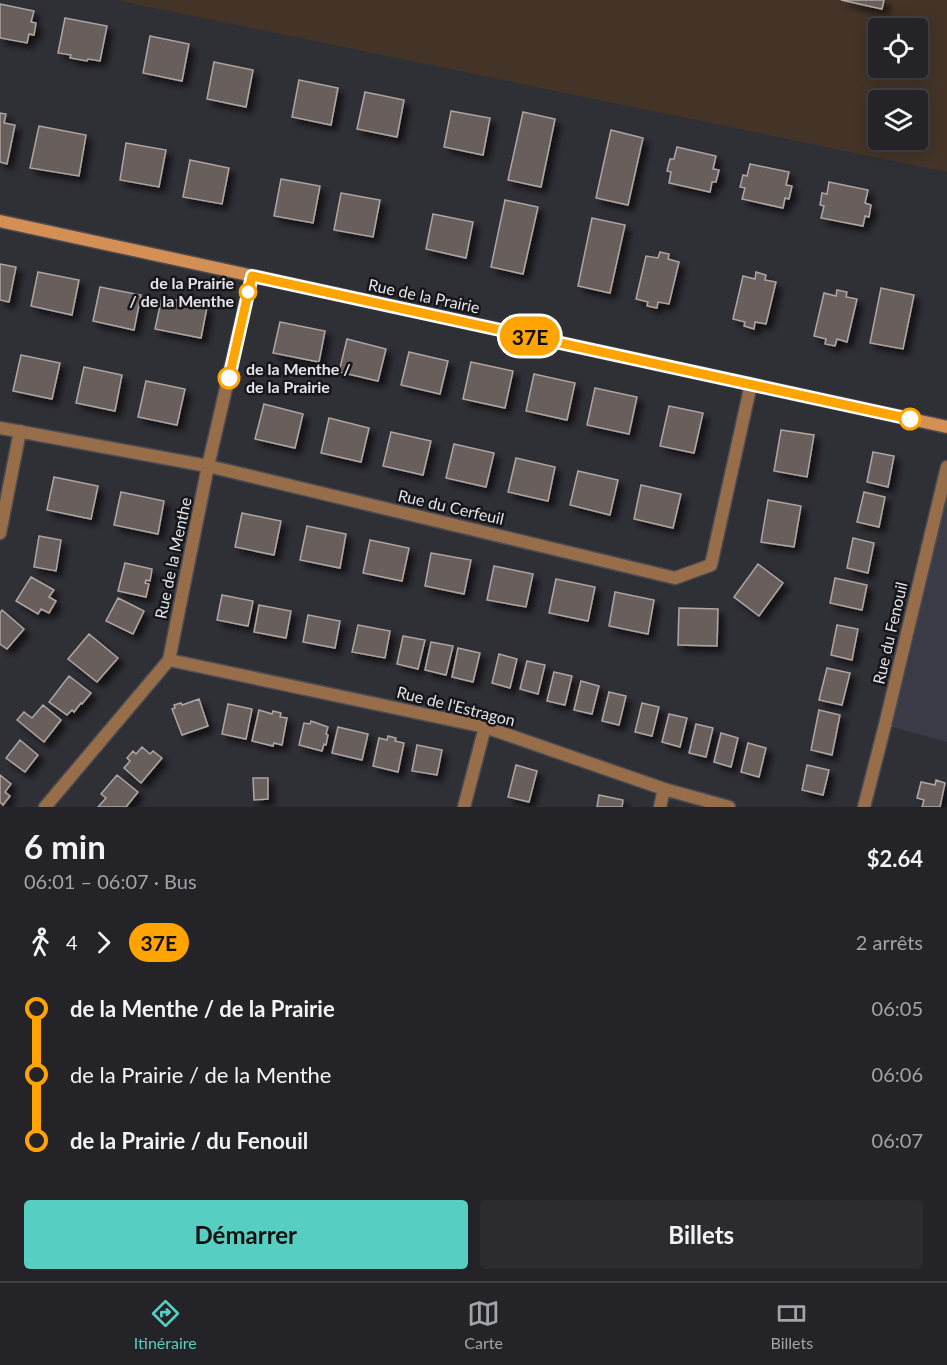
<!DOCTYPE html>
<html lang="fr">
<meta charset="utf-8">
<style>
body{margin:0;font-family:Lato,sans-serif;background:#2b2b30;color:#f1f3f6;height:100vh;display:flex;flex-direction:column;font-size:22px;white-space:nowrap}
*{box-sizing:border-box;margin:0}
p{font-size:20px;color:#a3a4a8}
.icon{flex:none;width:33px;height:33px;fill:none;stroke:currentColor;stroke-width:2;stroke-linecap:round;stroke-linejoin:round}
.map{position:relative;height:807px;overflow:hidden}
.side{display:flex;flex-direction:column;background:#232328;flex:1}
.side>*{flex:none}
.badge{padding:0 12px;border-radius:20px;font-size:21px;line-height:39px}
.buttons{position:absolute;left:868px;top:18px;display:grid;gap:12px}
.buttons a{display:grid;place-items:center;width:60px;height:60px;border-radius:6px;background:#232328;box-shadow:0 3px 15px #0003,0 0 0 2px #404045;font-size:30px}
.map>.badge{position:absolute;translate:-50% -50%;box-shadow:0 0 0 3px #fff}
.legs{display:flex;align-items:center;gap:9px;height:66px;padding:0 24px;font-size:20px}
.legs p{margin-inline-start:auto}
.head{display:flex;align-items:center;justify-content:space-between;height:102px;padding:0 24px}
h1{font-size:33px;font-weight:700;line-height:45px}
.action{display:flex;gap:12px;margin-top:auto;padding:12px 24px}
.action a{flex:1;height:69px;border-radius:6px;background:#57cec2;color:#111;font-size:24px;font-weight:700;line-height:69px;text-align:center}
.action a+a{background:#2b2b30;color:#f1f3f6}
ul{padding:0 24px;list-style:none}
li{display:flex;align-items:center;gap:21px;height:66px;font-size:22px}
li i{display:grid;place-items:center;width:9px;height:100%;margin:0 8px;background:currentColor}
li i::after{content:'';width:15px;height:15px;margin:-8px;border:4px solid;border-radius:50%;background:#232328}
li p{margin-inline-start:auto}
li:first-child i{background:linear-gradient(#0000 50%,currentColor 0)}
li:last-child i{background:linear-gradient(currentColor 50%,#0000 0)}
.tabs{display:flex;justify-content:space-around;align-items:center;height:84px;border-top:2px solid #404045;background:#232328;font-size:16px;color:#a3a4a8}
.tabs a{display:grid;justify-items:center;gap:3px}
.tabs .current{color:#57cec2}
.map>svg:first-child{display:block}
</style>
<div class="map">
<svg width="947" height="807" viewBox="0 0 947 807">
<defs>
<filter id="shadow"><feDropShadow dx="5.5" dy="5.5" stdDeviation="3" flood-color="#0009"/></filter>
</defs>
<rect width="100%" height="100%" fill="#2f2f36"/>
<!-- built -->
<path fill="#3b3b47" d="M 947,477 L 947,742 L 885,725 Z"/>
<!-- industrial -->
<path fill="#433427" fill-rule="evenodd" d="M 116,0 L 947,0 L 947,172 ZM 879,28 L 918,28 L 918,68 L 879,68 ZM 879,100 L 918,100 L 918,140 L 879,140 Z"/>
<!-- building -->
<path fill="#675e5c" stroke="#afa5a2" stroke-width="1.5" filter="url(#shadow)" d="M 841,0 L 884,0 L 882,9 Z
M 0,4 L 34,11 L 31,22 L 36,23 L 34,35 L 29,34 L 27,43 L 0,38 Z
M 65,18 L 107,26 L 100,61 L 88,59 L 87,61 L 70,58 L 71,55 L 58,53 Z
M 150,36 L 189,44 L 182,81 L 143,73 Z
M 214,62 L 253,70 L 246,107 L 207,99 Z
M 299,80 L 338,88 L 331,125 L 292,117 Z
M 365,92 L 404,100 L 397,137 L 357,129 Z
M 451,111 L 490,118 L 483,155 L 444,147 Z
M 523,112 L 555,119 L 541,187 L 508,180 Z
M 0,113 L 6,114 L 4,123 L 15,125 L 7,164 L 0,162 Z
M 39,126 L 86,135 L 79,176 L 30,168 Z
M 611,130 L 643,138 L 628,205 L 596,198 Z
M 126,143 L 166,150 L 159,187 L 120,180 Z
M 677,147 L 716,156 L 713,169 L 719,170 L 716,182 L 712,182 L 710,192 L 669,183 L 671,172 L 667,171 L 670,159 L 674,159 Z
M 190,160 L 229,168 L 222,204 L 183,197 Z
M 750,164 L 789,172 L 786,185 L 792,186 L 789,199 L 785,198 L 783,208 L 742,199 L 745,188 L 740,187 L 743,175 L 747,176 Z
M 281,179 L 320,186 L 313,223 L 274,216 Z
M 829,182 L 868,190 L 865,203 L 871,205 L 869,217 L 865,216 L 863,226 L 821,218 L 824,206 L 820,205 L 822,193 L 827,194 Z
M 341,193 L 380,200 L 373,237 L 334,230 Z
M 505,200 L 538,207 L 523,274 L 491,267 Z
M 433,214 L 473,222 L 466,258 L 426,249 Z
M 592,218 L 625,225 L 610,293 L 578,286 Z
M 660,252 L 669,254 L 668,259 L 679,262 L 669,304 L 658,302 L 657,308 L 647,306 L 648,302 L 636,299 L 646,256 L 658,258 Z
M 0,264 L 16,267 L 9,302 L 0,300 Z
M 38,272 L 79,280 L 72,315 L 31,306 Z
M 756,272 L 766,275 L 765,280 L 776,282 L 766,324 L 755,322 L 754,329 L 744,326 L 745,322 L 733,319 L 743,276 L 755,279 Z
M 100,287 L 141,295 L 134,330 L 93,321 Z
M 881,288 L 914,295 L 903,349 L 870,343 Z
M 837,290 L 847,292 L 846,297 L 857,299 L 847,342 L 837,339 L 835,346 L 825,344 L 826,339 L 814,336 L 824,293 L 836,296 Z
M 162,297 L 207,307 L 201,338 L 155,329 Z
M 280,322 L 325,331 L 319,362 L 273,353 Z
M 347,339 L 386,349 L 378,381 L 339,372 Z
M 409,352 L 448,361 L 440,394 L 401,385 Z
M 21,355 L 60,363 L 52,399 L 13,391 Z
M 471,362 L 513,371 L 505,408 L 463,399 Z
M 84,367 L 122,375 L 115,411 L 76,403 Z
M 534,374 L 575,383 L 567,420 L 526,411 Z
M 146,381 L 185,389 L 177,425 L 138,417 Z
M 595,388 L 637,397 L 629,434 L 587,425 Z
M 264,404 L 303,414 L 295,448 L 255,439 Z
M 669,406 L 703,413 L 694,453 L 660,446 Z
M 329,418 L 369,428 L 361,462 L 321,453 Z
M 781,430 L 814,435 L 807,477 L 774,471 Z
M 391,432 L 431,441 L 423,475 L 383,466 Z
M 454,444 L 494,453 L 486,487 L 446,478 Z
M 873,452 L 894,456 L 888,487 L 867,482 Z
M 516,458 L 555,467 L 548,501 L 508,492 Z
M 578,471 L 618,480 L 610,515 L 570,505 Z
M 54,477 L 98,486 L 91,519 L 47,510 Z
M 641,485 L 681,494 L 673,528 L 634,519 Z
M 121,492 L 164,501 L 158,534 L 114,525 Z
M 864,492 L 885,497 L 879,527 L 857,522 Z
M 768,500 L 801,506 L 794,547 L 761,542 Z
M 242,513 L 281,521 L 274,555 L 235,547 Z
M 307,526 L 346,534 L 340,568 L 300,560 Z
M 39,536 L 61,540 L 56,571 L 34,567 Z
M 853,538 L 874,543 L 868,573 L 847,568 Z
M 370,540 L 409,548 L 402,581 L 363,573 Z
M 431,553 L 471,560 L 464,594 L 425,586 Z
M 125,563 L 152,569 L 150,581 L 146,580 L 145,583 L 149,584 L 146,597 L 118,591 Z
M 758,564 L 783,583 L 759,616 L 734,597 Z
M 494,566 L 533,574 L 526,607 L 487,600 Z
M 31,577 L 54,590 L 49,597 L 56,601 L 49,613 L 41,609 L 38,614 L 16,601 Z
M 835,578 L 867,585 L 862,610 L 830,603 Z
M 556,579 L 595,587 L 588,621 L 549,613 Z
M 615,592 L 654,600 L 648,634 L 609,626 Z
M 222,595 L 253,601 L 248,626 L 217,620 Z
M 118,598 L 144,611 L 133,634 L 106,621 Z
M 259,605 L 291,611 L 286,638 L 254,632 Z
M 679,608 L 718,609 L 717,646 L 678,645 Z
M 2,610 L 24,629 L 7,649 L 0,644 L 0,613 Z
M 308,615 L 340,621 L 335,648 L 303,642 Z
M 358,625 L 390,631 L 385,658 L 352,652 Z
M 837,625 L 858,629 L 852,660 L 831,655 Z
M 89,634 L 118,658 L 97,682 L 68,659 Z
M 403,636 L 425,640 L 418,669 L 397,664 Z
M 431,642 L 453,646 L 446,675 L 425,670 Z
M 458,648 L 480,653 L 473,682 L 452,677 Z
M 499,654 L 517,659 L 510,688 L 492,683 Z
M 527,661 L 545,665 L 538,694 L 520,689 Z
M 827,668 L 850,673 L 842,705 L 819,700 Z
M 554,672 L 572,676 L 565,705 L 547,701 Z
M 69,676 L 91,693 L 82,704 L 81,703 L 74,712 L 72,710 L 67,715 L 49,702 Z
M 581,681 L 599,686 L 592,714 L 574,710 Z
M 609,692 L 626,696 L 619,725 L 602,721 Z
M 199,699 L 208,726 L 182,735 L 172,709 L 175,708 L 174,705 L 181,703 L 182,705 Z
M 642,703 L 659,707 L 652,736 L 635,732 Z
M 228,704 L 252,709 L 246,739 L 222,734 Z
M 43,705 L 61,720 L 44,742 L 17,720 L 24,712 L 32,718 Z
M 259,710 L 272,714 L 273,711 L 281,713 L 280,717 L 287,718 L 282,745 L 274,743 L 273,746 L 252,741 Z
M 819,710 L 840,715 L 832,755 L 811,750 Z
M 669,714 L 687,718 L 680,747 L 662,742 Z
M 311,721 L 328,727 L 326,734 L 328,735 L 326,745 L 324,744 L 322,751 L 299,745 L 304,723 L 310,724 Z
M 696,724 L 713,728 L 706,757 L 689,753 Z
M 338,727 L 368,734 L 362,760 L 332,753 Z
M 721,733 L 738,738 L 731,767 L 714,762 Z
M 388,736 L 396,738 L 395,741 L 404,743 L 398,772 L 373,766 L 379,738 L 387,740 Z
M 20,740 L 38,755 L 25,772 L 6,758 Z
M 748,743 L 766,748 L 759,777 L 741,772 Z
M 417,745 L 442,750 L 437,775 L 412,771 Z
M 142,747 L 150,754 L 153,751 L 162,758 L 141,783 L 124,768 L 130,761 L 127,758 L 133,751 L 136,754 Z
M 516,765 L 537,771 L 529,802 L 508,797 Z
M 807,765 L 829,770 L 823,795 L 802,790 Z
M 0,775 L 11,784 L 5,792 L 10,796 L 3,805 L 0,802 Z
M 117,775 L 138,792 L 126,807 L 98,807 L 106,798 L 101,794 Z
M 253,778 L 268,778 L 268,799 L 254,800 Z
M 936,780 L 945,783 L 940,807 L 922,807 L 924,800 L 917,798 L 921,782 L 935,785 Z
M 599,795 L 623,800 L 622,807 L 597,807 Z"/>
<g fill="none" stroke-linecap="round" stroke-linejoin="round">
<!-- street casing -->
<g stroke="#4c4c53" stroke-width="15">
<path id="street" d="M 0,428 L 208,466 L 675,578 L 711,565 L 751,384
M 0,533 L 20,431
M 169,660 L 485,727 L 664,789 L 729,807
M 45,807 L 169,660 L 208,466 L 252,276
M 464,807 L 485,727
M 660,807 L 664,789
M 864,807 L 885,725 L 947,467"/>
</g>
<!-- secondary casing -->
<g stroke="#4c4c53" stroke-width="15">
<path id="secondary" d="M 0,221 L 947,427"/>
</g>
<!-- street -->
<use href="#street" stroke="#986e4a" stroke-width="12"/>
<!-- secondary -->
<use href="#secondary" stroke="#d38f54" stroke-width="12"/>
</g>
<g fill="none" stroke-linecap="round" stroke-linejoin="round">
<!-- line-1 casing -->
<g stroke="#fff" stroke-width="14">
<path id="line-1" d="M 229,378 L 252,276 L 910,419"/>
</g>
<!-- line-1 -->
<use href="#line-1" stroke="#ffa400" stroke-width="9"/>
</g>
<!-- markers -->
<g fill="#fff" stroke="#ffa400" stroke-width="3">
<circle cx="248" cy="292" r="8"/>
<circle cx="229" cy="378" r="10"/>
<circle cx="910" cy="419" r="10"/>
</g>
<g text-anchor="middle" stroke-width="5" stroke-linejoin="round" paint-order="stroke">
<!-- stop labels -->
<g font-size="16" font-weight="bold" fill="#e5e4e9" stroke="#17171b" text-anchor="end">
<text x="234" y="289">de la Prairie<tspan x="234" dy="18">/ de la Menthe</tspan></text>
<text x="246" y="375" text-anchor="start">de la Menthe /<tspan x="246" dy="18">de la Prairie</tspan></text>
</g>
<!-- street labels -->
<g font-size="16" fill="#e5e4e9" stroke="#17171b">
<text transform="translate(424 296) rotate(12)" y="6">Rue de la Prairie</text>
<text transform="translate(451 507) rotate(13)" y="6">Rue du Cerfeuil</text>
<text transform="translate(173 558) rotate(-78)" y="6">Rue de la Menthe</text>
<text transform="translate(890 633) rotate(-77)" y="6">Rue du Fenouil</text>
<text transform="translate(456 706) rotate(14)" y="6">Rue de l'Estragon</text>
</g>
</g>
</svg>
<div class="buttons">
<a><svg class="icon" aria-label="locate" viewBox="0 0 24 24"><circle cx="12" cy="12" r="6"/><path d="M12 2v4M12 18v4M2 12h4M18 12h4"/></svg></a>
<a><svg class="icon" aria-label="layers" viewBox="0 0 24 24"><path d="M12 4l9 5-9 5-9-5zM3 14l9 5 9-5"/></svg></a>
</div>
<b class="badge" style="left:530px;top:336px;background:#ffa400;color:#111">37E</b>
</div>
<section class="side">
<div class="head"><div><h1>6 min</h1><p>06:01 – 06:07 · Bus</p></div><b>$2.64</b></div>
<div class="legs"><svg class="icon" aria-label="walk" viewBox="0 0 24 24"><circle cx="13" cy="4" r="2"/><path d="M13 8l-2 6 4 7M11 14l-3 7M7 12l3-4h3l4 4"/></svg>4<svg class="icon" aria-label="forward" viewBox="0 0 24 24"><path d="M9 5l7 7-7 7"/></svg><b class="badge" style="background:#ffa400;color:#111">37E</b><p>2 arrêts</p></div>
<ul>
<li><i style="color:#ffa400"></i><b>de la Menthe / de la Prairie</b><p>06:05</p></li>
<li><i style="color:#ffa400"></i><span>de la Prairie / de la Menthe</span><p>06:06</p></li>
<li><i style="color:#ffa400"></i><b>de la Prairie / du Fenouil</b><p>06:07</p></li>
</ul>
<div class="action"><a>Démarrer</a><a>Billets</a></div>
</section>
<nav class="tabs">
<a class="current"><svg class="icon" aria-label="directions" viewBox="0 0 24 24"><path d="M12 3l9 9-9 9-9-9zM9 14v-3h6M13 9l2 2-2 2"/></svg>Itinéraire</a>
<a><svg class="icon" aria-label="map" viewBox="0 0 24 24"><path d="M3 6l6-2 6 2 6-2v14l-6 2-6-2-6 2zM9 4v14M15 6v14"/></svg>Carte</a>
<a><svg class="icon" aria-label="tickets" viewBox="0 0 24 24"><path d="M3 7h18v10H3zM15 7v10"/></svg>Billets</a>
</nav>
